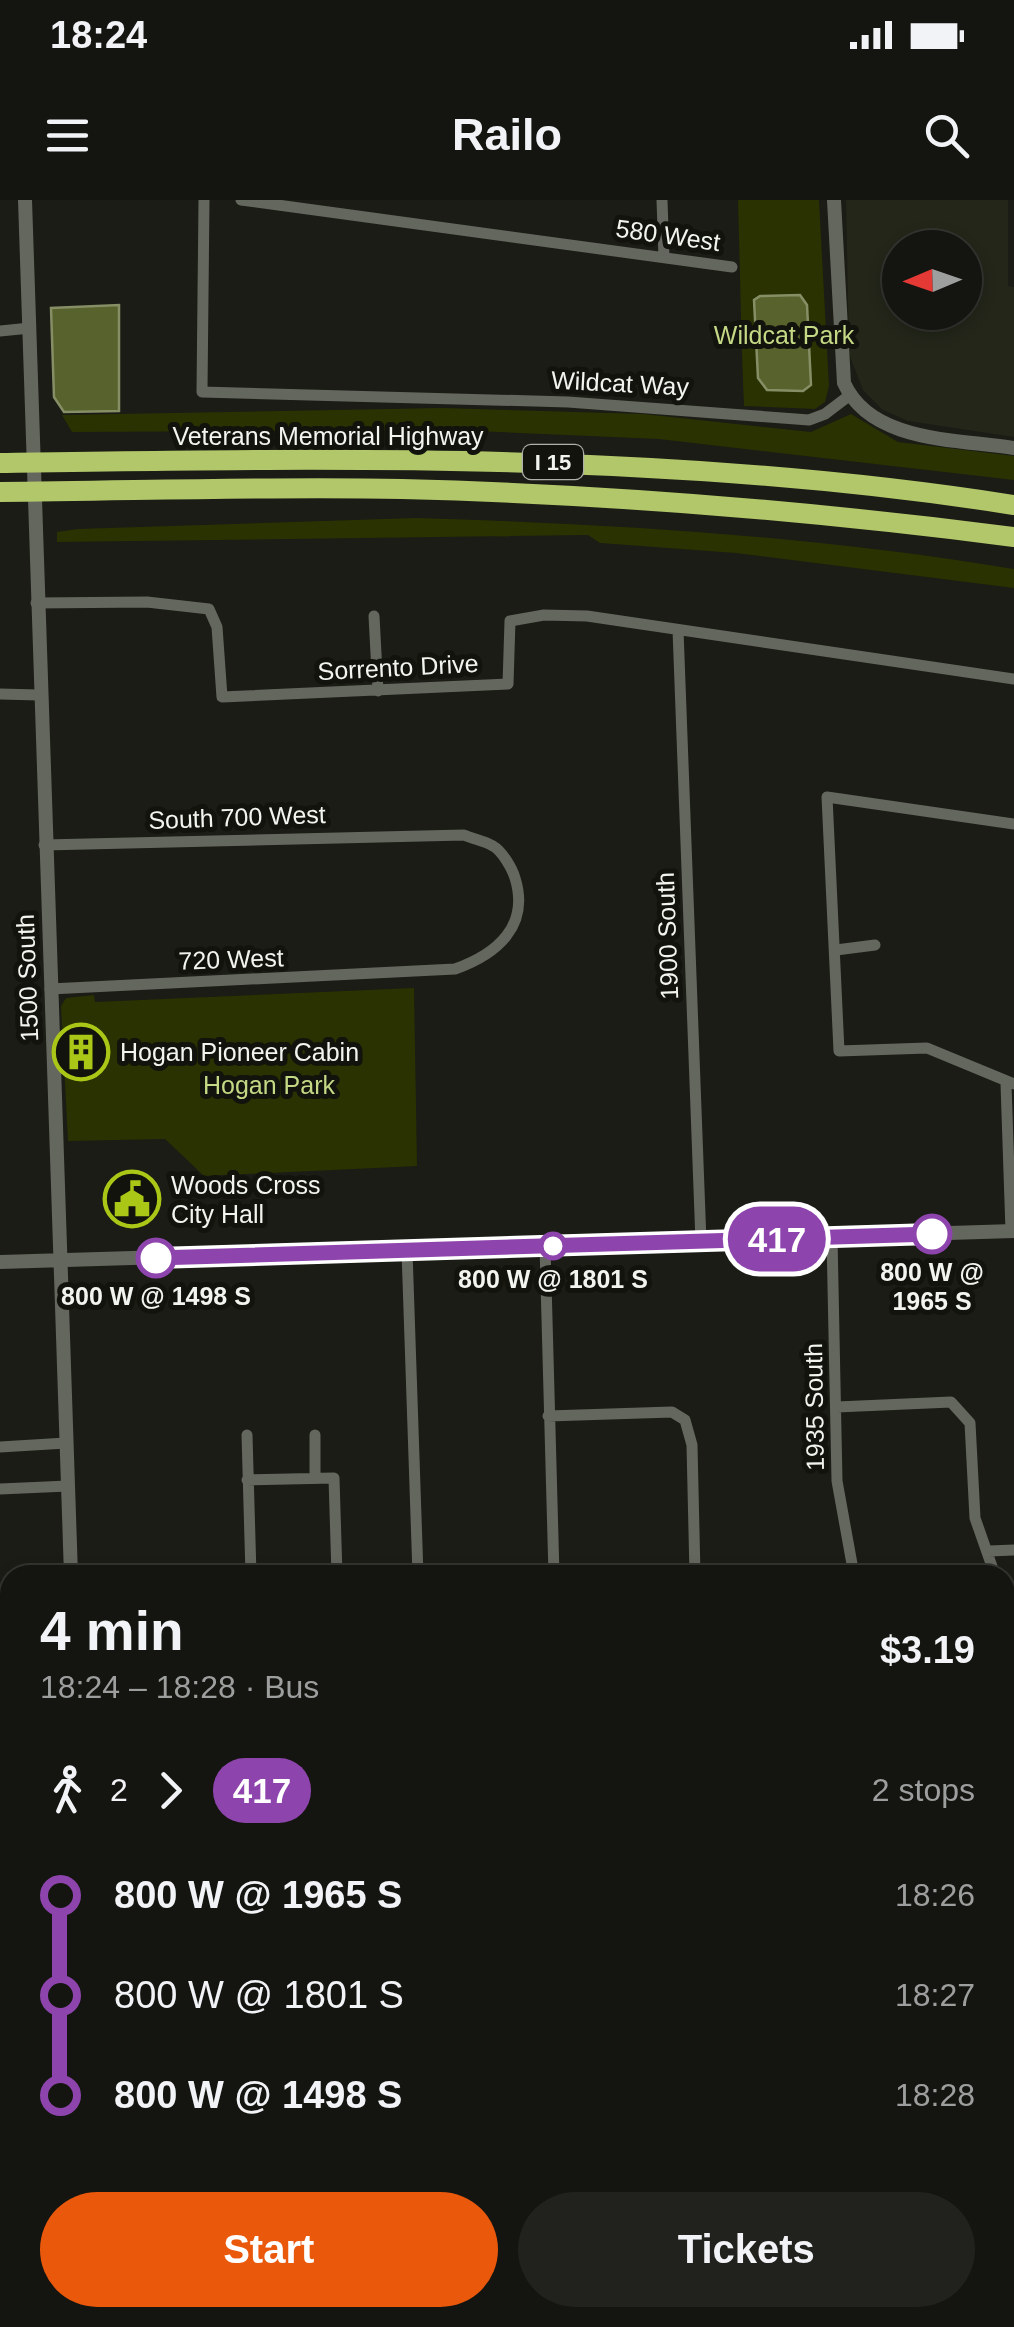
<!DOCTYPE html>
<meta charset="utf-8">
<style>
body{margin:0;font-family:Arial,sans-serif;background:#21221e;color:#f1f3f6;height:100vh;display:flex;flex-direction:column;font-size:38px;white-space:nowrap}
*{box-sizing:border-box;margin:0}
p{font-size:32px;color:#9d9f9f}
.icon{flex:none;width:55px;height:55px;fill:none;stroke:currentColor;stroke-width:2;stroke-linecap:round;stroke-linejoin:round}
.map{position:relative;flex:1;overflow:hidden}
.details{position:absolute;left:0px;top:1365px;width:1015px;height:762px;display:flex;flex-direction:column;background:#141510;border-radius:30px 30px 0 0;box-shadow:0 5px 15px #0003,0 0 0 2px #333430}
.details>*{flex:none}
.badge{padding:0 20px;border-radius:32px;font-size:35px;line-height:65px}
.needle{width:65px;rotate:268deg}
.buttons{position:absolute;left:882px;top:30px;display:grid;gap:20px}
.buttons a{display:grid;place-items:center;width:100px;height:100px;border-radius:50%;background:#141510;box-shadow:0 5px 15px #0003,0 0 0 2px #333430;font-size:50px}
.map>.badge{position:absolute;translate:-50% -50%;box-shadow:0 0 0 5px #fff}
.legs{display:flex;align-items:center;gap:15px;height:110px;padding:0 40px;font-size:32px}
.legs p{margin-inline-start:auto}
.headline{display:flex;align-items:center;justify-content:space-between;height:170px;padding:0 40px}
h1{font-size:55px;font-weight:700;line-height:75px}
.primary-button{display:flex;gap:20px;margin-top:auto;padding:20px 40px}
.primary-button a{flex:1;height:115px;border-radius:60px;background:#ea580c;color:#fff;font-size:40px;font-weight:700;line-height:115px;text-align:center}
.primary-button a+a{background:#21221e;color:#f1f3f6}
ul{padding:0 40px;list-style:none}
li{display:flex;align-items:center;gap:35px;height:100px;font-size:38px}
li i{display:grid;place-items:center;width:15px;height:100%;margin:0 12px;background:currentColor}
li i::after{content:'';width:25px;height:25px;margin:-12px;border:8px solid;border-radius:50%;background:#141510}
li p{margin-inline-start:auto}
li:first-child i{background:linear-gradient(#0000 50%,currentColor 0)}
li:last-child i{background:linear-gradient(currentColor 50%,#0000 0)}
.status{display:flex;justify-content:space-between;align-items:center;height:70px;padding:0 50px;background:#141510;direction:ltr}
.status svg{height:28px;fill:currentColor}
header{display:flex;justify-content:space-between;align-items:center;height:130px;padding:0 40px;background:#141510;font-size:45px;font-weight:700}
.map>svg:first-child{display:block}
</style>
<div class="status"><b>18:24</b><svg viewBox="0 0 49 12"><path d="M0 12V9h3v3zM5 12V6h3v6zM10 12V3h3v9zM15 12V0h3v12zM26 1h20v11H26zM47 4h2v5h-2z"/></svg></div>
<header><svg class="icon" aria-label="menu" viewBox="0 0 24 24"><path d="M4 6h16M4 12h16M4 18h16"/></svg>Railo<svg class="icon" aria-label="search" viewBox="0 0 24 24"><circle cx="10" cy="10" r="6"/><path d="M15 15l6 6"/></svg></header>
<div class="map">
<svg width="1014" height="2127" viewBox="0 0 1014 2127">
<rect width="100%" height="100%" fill="#1a1c15"/>
<!-- built -->
<path fill="#232619" fill-rule="evenodd" d="M 846,0 L 1008,0 L 1008,86 L 1014,87 L 1014,237 L 908,221 L 883,210 L 863,190 L 849,154 ZM 900,48 L 965,48 L 965,112 L 900,112 Z
M 1005,1852 L 1014,1854 L 1014,2127 L 805,2127 L 805,2118 L 1005,2118 Z
M 103,2118 L 560,2118 L 560,2127 L 104,2127 Z"/>
<!-- green -->
<path fill="#293200" d="M 738,0 L 819,0 L 829,186 L 825,202 L 815,209 L 744,206 C 741,133 740,69 738,0 Z
M 442,208 L 643,214 L 811,232 L 851,214 L 898,242 L 1014,256 L 1014,280 L 659,239 L 451,230 L 72,232 L 62,215 Z
M 416,318 C 617,324 816,336 1014,369 L 1014,388 L 736,353 L 600,343 L 588,335 L 57,342 L 57,332 L 78,329 Z
M 414,788 L 417,966 L 204,976 L 165,939 L 68,941 L 61,806 L 66,798 L 94,795 L 95,802 Z
M 560,2118 L 805,2118 L 805,2127 L 560,2127 Z"/>
<!-- water -->
<path fill="#57622c" stroke="#868e66" stroke-width="2.5" d="M 800,95 L 807,105 L 811,185 L 803,191 L 767,190 L 758,178 L 754,100 L 760,96 Z
M 119,105 L 119,211 L 64,212 L 54,197 L 51,108 Z"/>
<g fill="none" stroke-linecap="round" stroke-linejoin="round">
<!-- minor -->
<path stroke="#64675e" stroke-width="11" d="M 204,0 L 202,192 L 568,202 L 809,220 L 825,214 L 850,195
M 241,0 L 732,67
M 662,0 L 664,57
M 0,131 L 30,128
M 36,403 L 147,402 L 209,409 L 217,427 L 222,497 L 508,484 L 510,421 L 544,415 L 587,416 L 1014,479
M 374,416 L 378,491
M 678,430 L 701,1042
M 0,494 L 39,495
M 1014,624 L 827,597 L 839,851 L 927,848 L 1014,884
M 44,645 L 464,635 C 473,639 485,641 493,646 C 502,651 512,668 515,678 C 530,726 497,754 455,769 L 50,789
M 836,750 L 875,745
M 1006,884 L 1011,1031
M 832,1037 L 837,1281 L 854,1375
M 545,1046 L 554,1375
M 407,1051 L 418,1375
M 837,1207 L 951,1202 L 970,1223 L 975,1318 L 995,1375
M 548,1216 L 672,1212 L 685,1220 L 692,1245 L 695,1375
M 247,1235 L 251,1375
M 315,1235 L 315,1278
M 0,1247 L 66,1243
M 247,1280 L 334,1278 L 337,1375
M 0,1289 L 68,1286
M 989,1351 L 1014,1350
M 0,1505 L 10,1507
M 1005,1709 L 1014,1711
M 0,1830 L 10,1830
M 0,1966 L 10,1966"/>
<!-- tertiary -->
<path stroke="#64675e" stroke-width="14" d="M 25,0 L 71,1375
M 834,0 L 844,183 C 871,243 958,239 1014,248
M 0,1062 L 1014,1031
M 98,2118 L 98,2127"/>
<!-- motorway -->
<path stroke="#b2c66a" stroke-width="20" d="M 0,263 C 338,258 679,252 1014,305
M 0,292 C 134,291 268,286 402,289 C 606,294 812,311 1014,337"/>
<!-- rail -->
<path stroke="#a3a59f" stroke-width="4" stroke-dasharray="5 10" stroke-linecap="butt" d="M 0,1586 L 10,1588
M 0,1607 L 10,1610
M 1005,1813 L 1014,1815
M 1005,1832 L 1014,1834"/>
</g>
<g fill="none" stroke-linecap="round" stroke-linejoin="round">
<!-- line-1 casing -->
<g stroke="#fff" stroke-width="22">
<path id="line-1" d="M 156,1058 L 932,1034"/>
</g>
<!-- line-1 -->
<use href="#line-1" stroke="#8e44ad" stroke-width="15"/>
</g>
<!-- icons -->
<defs>
<g id="building-ring" transform="scale(2.875)"><circle r="9.5" fill="#11130c" stroke="#aac717" stroke-width="1.5"/><path d="M-4-6H4V6H1V3H-1V6H-4ZM-2.5-4.3h1.7v1.8h-1.7ZM.8-4.3h1.7v1.8H.8ZM-2.5-1h1.7V.8h-1.7ZM.8-1h1.7V.8H.8Z" fill="#aac717"/></g>
<g id="civic-ring" transform="scale(2.875)"><circle r="9.5" fill="#11130c" stroke="#aac717" stroke-width="1.5"/><path d="M-.6-6.5H3V-4.5H.6V-3L4-1V1h2V6H-6V1h2V-1L-.6-3ZM-1.2 2.5V6h2.4V2.5Z" fill="#aac717"/></g>
</defs>
<g fill-rule="evenodd">
<use href="#building-ring" x="81" y="852"/>
<use href="#civic-ring" x="132" y="999"/>
</g>
<!-- markers -->
<g fill="#fff" stroke="#8e44ad" stroke-width="5">
<circle cx="932" cy="1034" r="18"/>
<circle cx="553" cy="1046" r="12"/>
<circle cx="156" cy="1058" r="18"/>
</g>
<g text-anchor="middle" stroke-width="10" stroke-linejoin="round" paint-order="stroke">
<!-- shield labels -->
<rect fill="#11130c" stroke="#aeb0ab" stroke-width="2.5" x="523" y="245" width="60" height="34" rx="8"/>
<g font-size="22" font-weight="bold" fill="#f2f4ef">
<text x="553" y="270">I 15</text>
</g>
<!-- street labels -->
<g font-size="25" fill="#f2f4ef" stroke="#11130c">
<text transform="translate(668 35) rotate(8)" y="9">580 West</text>
<text transform="translate(620 183) rotate(3)" y="9">Wildcat Way</text>
<text x="328" y="245">Veterans Memorial Highway</text>
<text transform="translate(398 467) rotate(-3)" y="9">Sorrento Drive</text>
<text transform="translate(237 617) rotate(-2)" y="9">South 700 West</text>
<text transform="translate(667 736) rotate(-92)" y="9">1900 South</text>
<text transform="translate(231 759) rotate(-2)" y="9">720 West</text>
<text transform="translate(27 778) rotate(-92)" y="9">1500 South</text>
<text transform="translate(814 1207) rotate(-91)" y="9">1935 South</text>
</g>
<!-- park labels -->
<g font-size="25" fill="#c4d885" stroke="#11130c">
<text x="784" y="144">Wildcat Park</text>
<text x="269" y="894">Hogan Park</text>
</g>
<!-- poi labels -->
<g font-size="25" fill="#f2f4ef" stroke="#11130c" text-anchor="start">
<text x="120" y="861">Hogan Pioneer Cabin</text>
<text x="171" y="994">Woods Cross<tspan x="171" dy="29">City Hall</tspan></text>
</g>
<!-- stop labels -->
<g font-size="25" font-weight="bold" fill="#f2f4ef" stroke="#11130c">
<text x="932" y="1081">800 W @<tspan x="932" dy="29">1965 S</tspan></text>
<text x="553" y="1088">800 W @ 1801 S</text>
<text x="156" y="1105">800 W @ 1498 S</text>
</g>
</g>
</svg>
<div class="buttons">
<a><svg class="needle" viewBox="-14 -14 28 28"><path d="M0-13l5 13h-10z" fill="#e53935"/><path d="M0 13l5-13h-10z" fill="#9d9f9f"/></svg></a>
</div>
<b class="badge" style="left:777px;top:1039px;background:#8e44ad;color:#fff">417</b>
<section class="details">
<div class="headline"><div><h1>4 min</h1><p>18:24 – 18:28 · Bus</p></div><b>$3.19</b></div>
<div class="legs"><svg class="icon" aria-label="walk" viewBox="0 0 24 24"><circle cx="13" cy="4" r="2"/><path d="M13 8l-2 6 4 7M11 14l-3 7M7 12l3-4h3l4 4"/></svg>2<svg class="icon" aria-label="forward" viewBox="0 0 24 24"><path d="M9 5l7 7-7 7"/></svg><b class="badge" style="background:#8e44ad;color:#fff">417</b><p>2 stops</p></div>
<ul>
<li><i style="color:#8e44ad"></i><b>800 W @ 1965 S</b><p>18:26</p></li>
<li><i style="color:#8e44ad"></i><span>800 W @ 1801 S</span><p>18:27</p></li>
<li><i style="color:#8e44ad"></i><b>800 W @ 1498 S</b><p>18:28</p></li>
</ul>
<div class="primary-button"><a>Start</a><a>Tickets</a></div>
</section>
</div>
